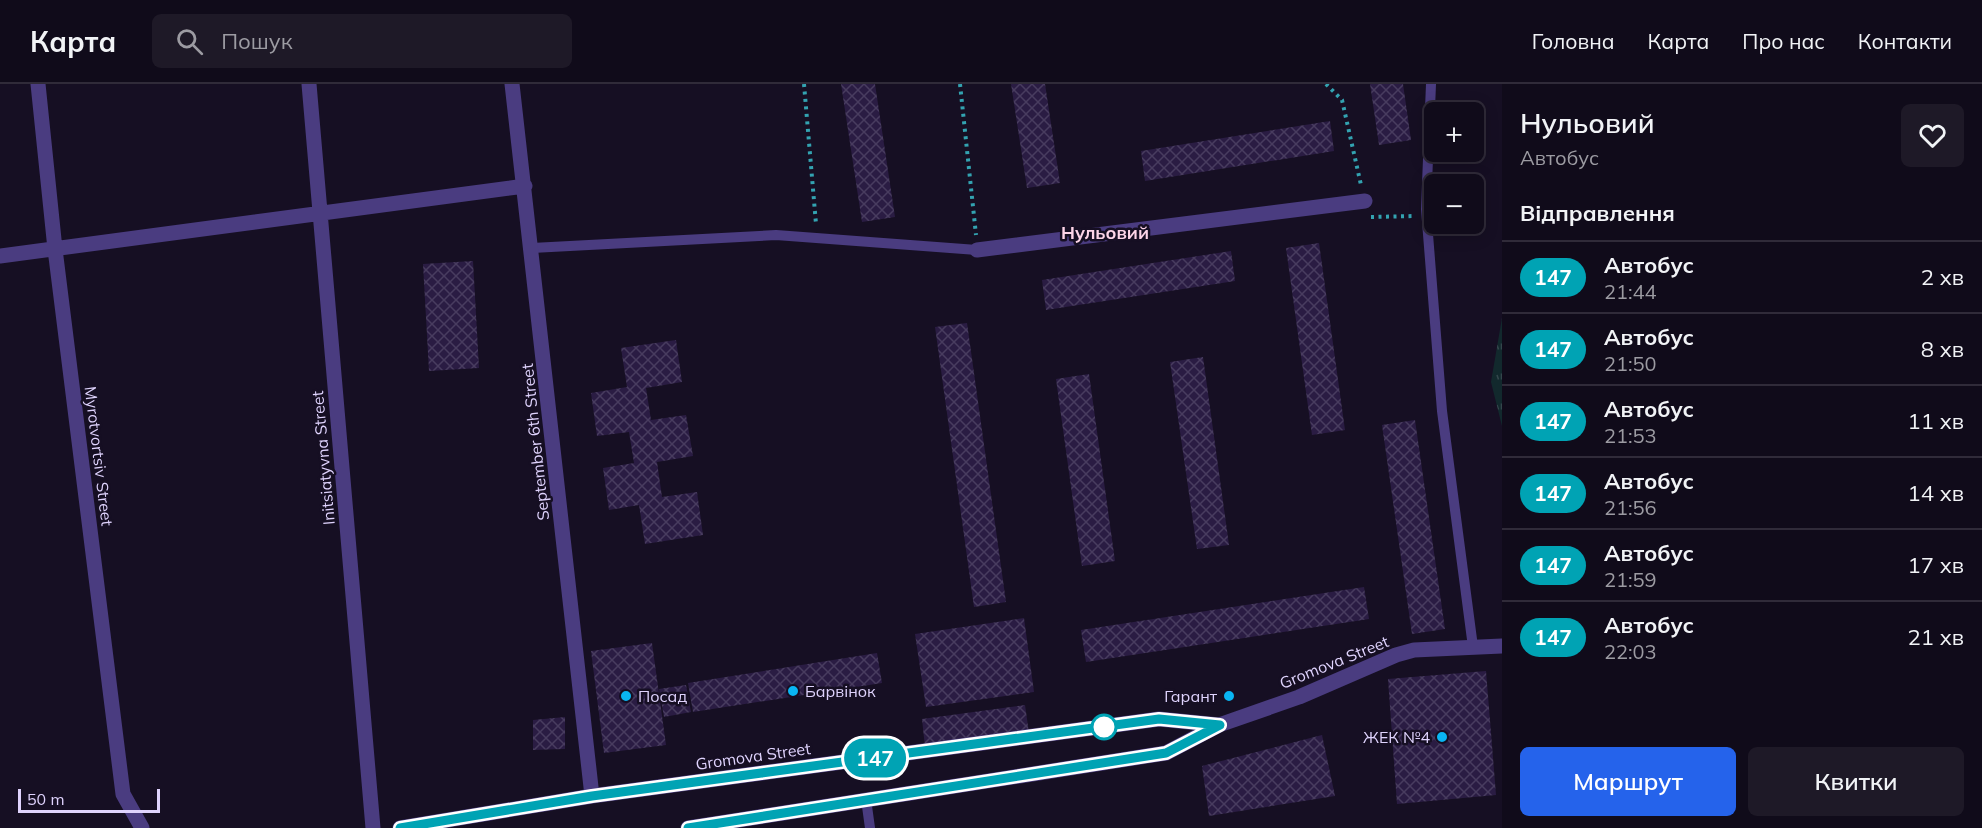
<!DOCTYPE html>
<html lang="uk">
<meta charset="utf-8">
<style>
body{margin:0;font-family:Mulish,sans-serif;background:#1e1927;color:#f1f3f6;height:100vh;display:flex;flex-direction:column;font-size:22px;white-space:nowrap}
*{box-sizing:border-box;margin:0}
p{font-size:20px;color:#9c9ba2}
.icon{flex:none;width:33px;height:33px;fill:none;stroke:currentColor;stroke-width:2;stroke-linecap:round;stroke-linejoin:round}
.map{position:relative;flex:1;overflow:hidden}
.sheet{display:flex;flex-direction:column;background:#100b1a;width:480px}
.sheet>*{flex:none}
.badge{padding:0 12px;border-radius:20px;font-size:21px;line-height:39px}
.fabs{position:absolute;left:1424px;top:18px;display:grid;gap:12px}
.fabs a{display:grid;place-items:center;width:60px;height:60px;border-radius:9px;background:#100b1a;box-shadow:0 3px 15px #0003,0 0 0 2px #302b39;font-size:30px}
.scale{position:absolute;left:18px;bottom:15px;width:142px;box-sizing:border-box;padding-left:6px;border:3px solid #dfd3fd;border-top:0;font-size:16px;line-height:21px;white-space:nowrap;color:#dfd3fd;-webkit-text-stroke:4px #160f23;paint-order:stroke}
.map>.badge{position:absolute;translate:-50% -50%;box-shadow:0 0 0 3px #fff}
h2{padding:0 18px;font-size:22px;line-height:54px}
.round{display:grid;place-items:center;flex:none;width:63px;height:63px;border-radius:9px;background:#1e1927}
.overview{display:flex;align-items:center;justify-content:space-between;height:102px;padding:0 18px}
h1{font-size:28px;font-weight:600;line-height:45px}
.primary-button{display:flex;gap:12px;margin-top:auto;padding:12px 18px}
.primary-button a{flex:1;height:69px;border-radius:9px;background:#2563eb;color:#fff;font-size:24px;font-weight:600;line-height:69px;text-align:center}
.primary-button a+a{background:#1e1927;color:#f1f3f6}
ul{padding:0;list-style:none}
li{display:flex;align-items:center;gap:18px;height:72px;padding:0 18px;border-top:2px solid #302b39}
li div{flex:1}
li b{display:block;font-size:22px}
li em{font-style:normal}
li .badge{min-width:66px;font-weight:700;text-align:center}
header{display:flex;align-items:center;gap:36px;box-sizing:border-box;height:84px;padding:0 30px;background:#100b1a;border-bottom:2px solid #302b39}
header strong{font-size:28px}
nav{display:flex;gap:33px;margin-inline-start:auto;font-size:21px}
.search{width:420px;height:54px;background:#1e1927;display:flex;align-items:center;gap:15px;box-sizing:border-box;padding:0 21px;border-radius:9px;color:#9c9ba2;font-size:22px}
main{display:flex;flex:1;min-height:0}
.map>svg:first-child{display:block}
</style>
<header>
<strong>Карта</strong>
<div class="search"><svg class="icon" aria-label="search" viewBox="0 0 24 24"><circle cx="10" cy="10" r="6"/><path d="M15 15l6 6"/></svg>Пошук</div>
<nav><a>Головна</a><a>Карта</a><a>Про нас</a><a>Контакти</a></nav>
</header>
<main>
<div class="map">
<svg width="1502" height="744" viewBox="0 0 1502 744">
<defs>
<pattern id="grass-tufts" width="24" height="20" patternUnits="userSpaceOnUse" patternTransform="scale(1.5)"><rect width="24" height="20" fill="#12292d"/><path d="M3 7l-1-3M5 7V3M7 7l1-3M15 17l-1-3M17 17v-4M19 17l1-3" fill="none" stroke="#34474c"/></pattern>
<pattern id="building-cross-hatch" width="8" height="8" patternUnits="userSpaceOnUse" patternTransform="scale(1.5)"><rect width="8" height="8" fill="#2a1c43"/><path d="M0 0l8 8M0 8l8-8" fill="none" stroke="#483c5f"/></pattern>
</defs>
<rect width="100%" height="100%" fill="#160f23"/>
<!-- grass -->
<path fill="url(#grass-tufts)" d="M 1502,234 L 1502,342 L 1491,298 Z"/>
<!-- building -->
<path fill="url(#building-cross-hatch)" d="M 841,0 L 875,0 L 895,133 L 862,138 Z
M 1011,0 L 1045,0 L 1060,99 L 1027,104 Z
M 1370,0 L 1403,0 L 1411,56 L 1379,61 Z
M 1330,37 L 1334,67 L 1145,97 L 1141,67 Z
M 1319,159 L 1345,346 L 1312,351 L 1286,164 Z
M 1231,167 L 1235,197 L 1046,226 L 1042,196 Z
M 473,177 L 479,284 L 429,287 L 423,180 Z
M 967,239 L 1006,518 L 974,523 L 935,243 Z
M 676,256 L 682,298 L 646,304 L 651,336 L 686,331 L 693,372 L 657,378 L 662,413 L 697,408 L 703,451 L 645,460 L 639,421 L 609,426 L 603,384 L 634,379 L 629,348 L 597,352 L 591,309 L 627,303 L 621,264 Z
M 1203,273 L 1229,461 L 1197,465 L 1170,278 Z
M 1089,290 L 1115,477 L 1082,482 L 1056,295 Z
M 1415,336 L 1445,545 L 1412,550 L 1382,341 Z
M 1364,503 L 1369,535 L 1086,578 L 1081,546 Z
M 1024,534 L 1034,608 L 926,623 L 915,550 Z
M 652,559 L 666,661 L 604,669 L 591,567 Z
M 877,569 L 882,599 L 693,628 L 688,599 Z
M 1486,587 L 1496,711 L 1397,720 L 1388,595 Z
M 686,601 L 691,628 L 664,633 L 659,605 Z
M 1025,621 L 1029,649 L 925,663 L 922,635 Z
M 565,633 L 565,665 L 533,666 L 533,636 Z
M 1322,651 L 1335,712 L 1209,732 L 1202,682 Z"/>
<g fill="none" stroke-linecap="round" stroke-linejoin="round">
<!-- path -->
<path stroke="#33a3b1" stroke-width="4" stroke-dasharray="3 4.5" stroke-linecap="butt" d="M 804,0 L 816,140
M 960,0 L 976,151
M 1326,0 L 1342,16 L 1361,101
M 1371,133 L 1414,132"/>
<!-- service -->
<path stroke="#4a3c80" stroke-width="10" d="M 1431,0 L 1426,125 L 1442,327 L 1473,563
M 532,164 L 776,151 L 977,166
M 866,715 L 870,744"/>
<!-- minor -->
<path stroke="#4a3c80" stroke-width="15" d="M 38,0 L 55,165 L 123,710 L 142,744
M 309,0 L 373,744
M 512,0 L 592,712
M 977,166 L 1365,117
M 0,172 L 525,102
M 400,744 L 592,712 L 1159,635 L 1219,641
M 688,744 L 1166,669 L 1219,641 L 1299,613 L 1396,571 L 1414,566 L 1502,562"/>
</g>
<g fill="none" stroke-linecap="round" stroke-linejoin="round">
<!-- line casing -->
<g stroke="#fff" stroke-width="14">
<path id="line" d="M 400,744 L 592,712 L 1159,635 L 1220,641 L 1166,669 L 688,744"/>
</g>
<!-- line -->
<use href="#line" stroke="#00a3b4" stroke-width="9"/>
</g>
<!-- markers -->
<g fill="#09b5f3" stroke="#160f23" stroke-width="2">
<circle cx="793" cy="607" r="6"/>
<circle cx="626" cy="612" r="6"/>
<circle cx="1229" cy="612" r="6"/>
<circle cx="1442" cy="653" r="6"/>
</g>
<circle fill="#fff" stroke="#00a3b4" stroke-width="3" cx="1104" cy="643" r="12"/>
<g text-anchor="middle" stroke-width="5" stroke-linejoin="round" paint-order="stroke">
<!-- street labels -->
<g font-size="16" fill="#dfd3fd" stroke="#160f23">
<text transform="translate(535 358) rotate(-96)" y="6">September 6th Street</text>
<text transform="translate(99 372) rotate(83)" y="6">Myrotvortsiv Street</text>
<text transform="translate(323 374) rotate(-95)" y="6">Initsiatyvna Street</text>
<text transform="translate(1334 578) rotate(-22)" y="6">Gromova Street</text>
<text transform="translate(753 672) rotate(-8)" y="6">Gromova Street</text>
</g>
<!-- poi labels -->
<g font-size="16" fill="#dfd3fd" stroke="#160f23" text-anchor="start">
<text x="805" y="613">Барвінок</text>
<text x="638" y="618">Посад</text>
<text x="1217" y="618" text-anchor="end">Гарант</text>
<text x="1430" y="659" text-anchor="end">ЖЕК №4</text>
</g>
<!-- neighbourhood labels -->
<g font-size="18" font-weight="bold" fill="#fdd5e8" stroke="#160f23">
<text x="1105" y="155">Нульовий</text>
</g>
</g>
</svg>
<div class="fabs">
<a>+</a>
<a>−</a>
</div>
<div class="scale">50 m</div>
<b class="badge" style="left:875px;top:674px;background:#00a3b4;color:#fff">147</b>
</div>
<section class="sheet">
<div class="overview"><div><h1>Нульовий</h1><p>Автобус</p></div><a class="round"><svg class="icon" aria-label="heart" viewBox="0 0 24 24"><path d="M12 20l-8-8c-3-5 5-10 8-4 3-6 11-1 8 4z"/></svg></a></div>
<h2>Відправлення</h2>
<ul>
<li><span class="badge" style="background:#00a3b4;color:#fff">147</span><div><b>Автобус</b><p>21:44</p></div><em>2 хв</em></li>
<li><span class="badge" style="background:#00a3b4;color:#fff">147</span><div><b>Автобус</b><p>21:50</p></div><em>8 хв</em></li>
<li><span class="badge" style="background:#00a3b4;color:#fff">147</span><div><b>Автобус</b><p>21:53</p></div><em>11 хв</em></li>
<li><span class="badge" style="background:#00a3b4;color:#fff">147</span><div><b>Автобус</b><p>21:56</p></div><em>14 хв</em></li>
<li><span class="badge" style="background:#00a3b4;color:#fff">147</span><div><b>Автобус</b><p>21:59</p></div><em>17 хв</em></li>
<li><span class="badge" style="background:#00a3b4;color:#fff">147</span><div><b>Автобус</b><p>22:03</p></div><em>21 хв</em></li>
</ul>
<div class="primary-button"><a>Маршрут</a><a>Квитки</a></div>
</section>
</main>
